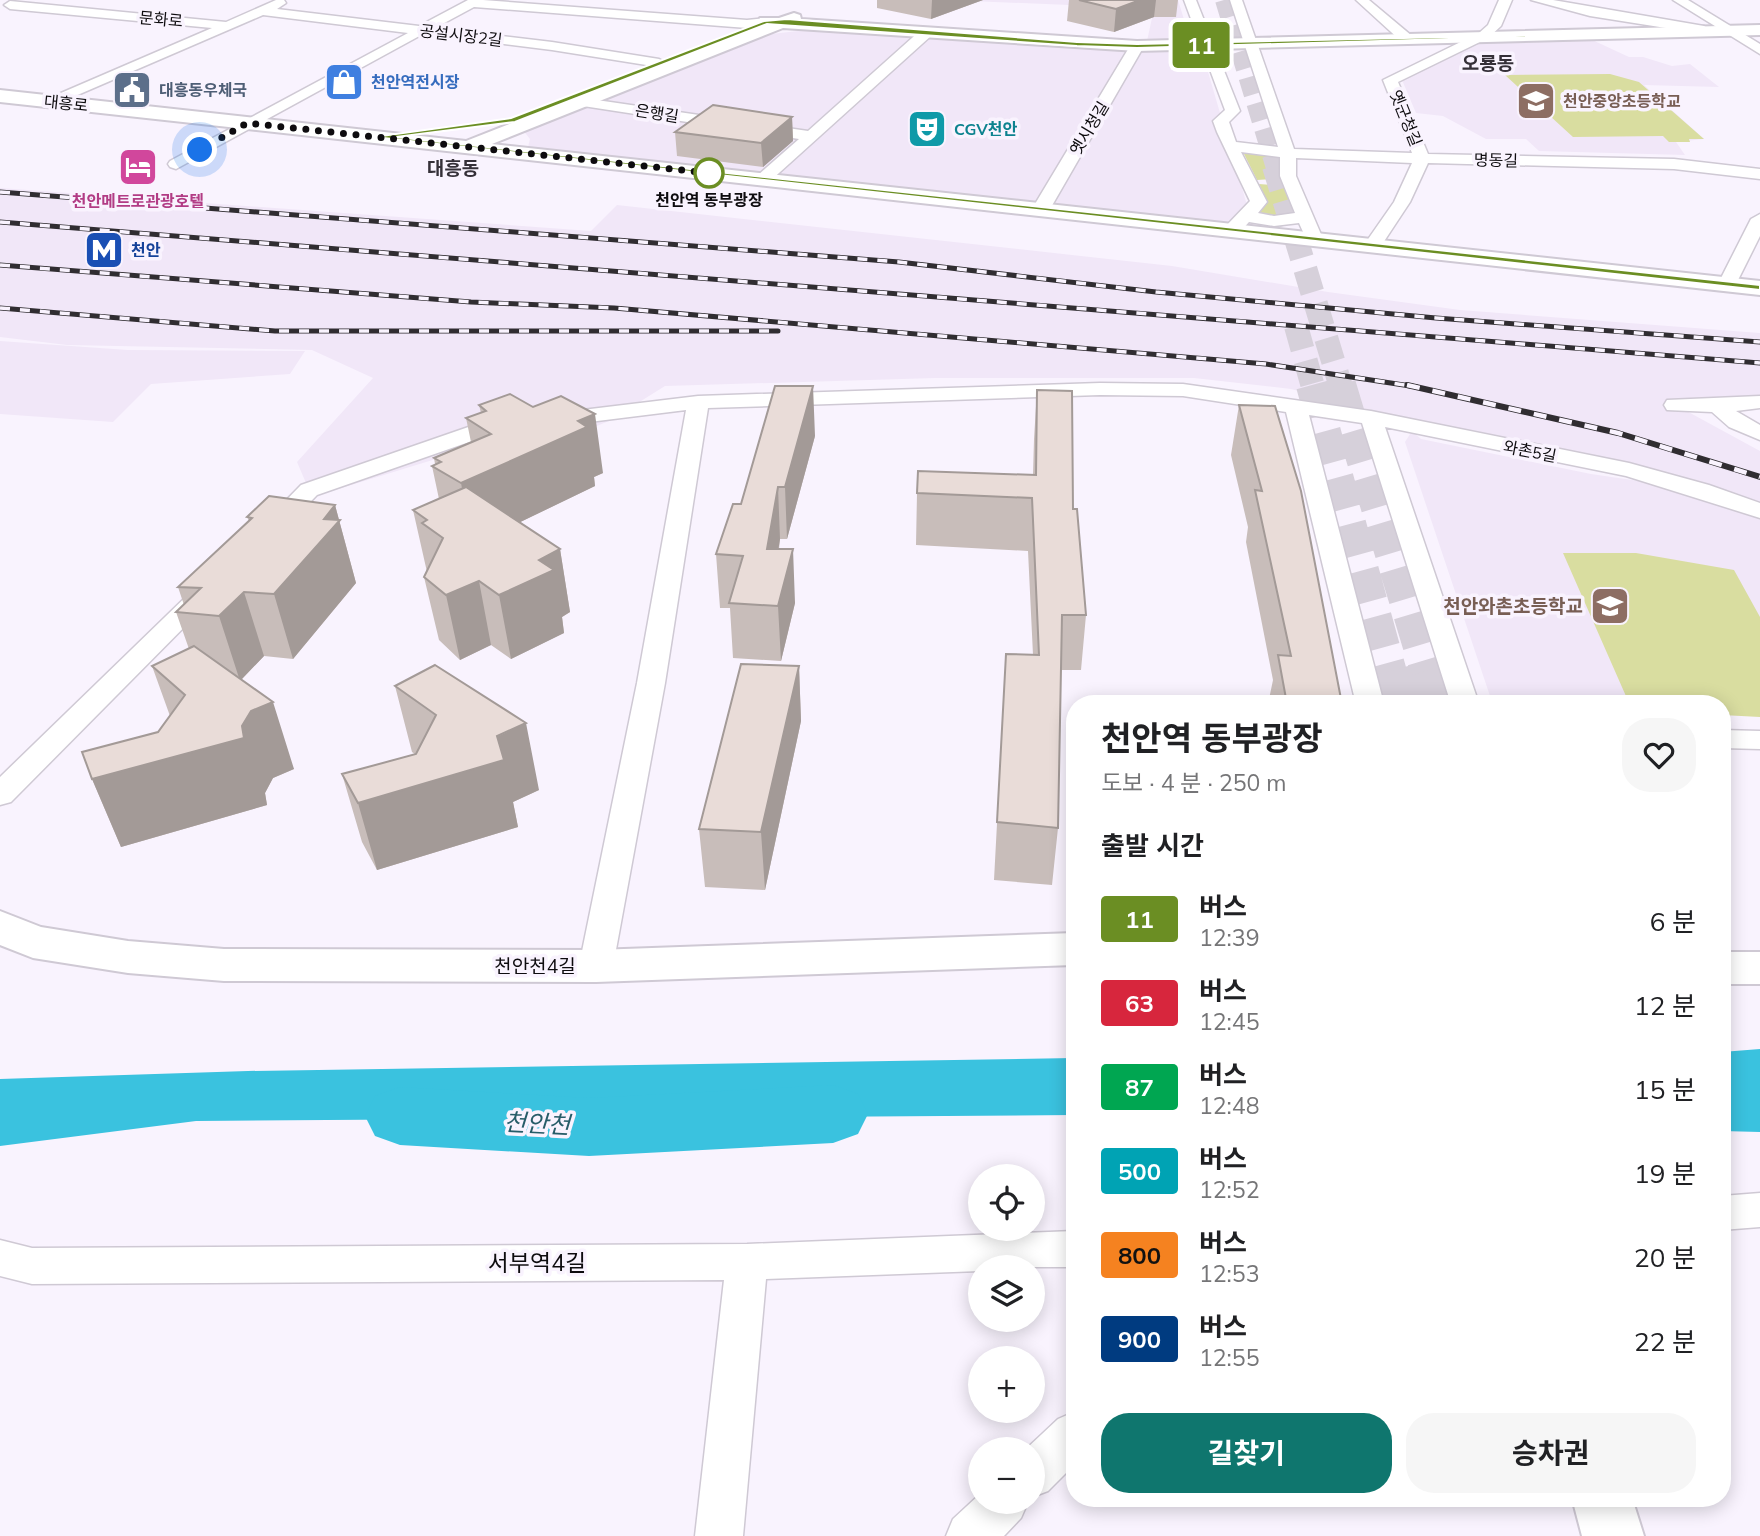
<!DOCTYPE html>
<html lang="ko">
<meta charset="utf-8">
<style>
body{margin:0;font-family:Mulish,"Noto Sans KR",sans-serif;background:#f6f6f6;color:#202124;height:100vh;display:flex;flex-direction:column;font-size:26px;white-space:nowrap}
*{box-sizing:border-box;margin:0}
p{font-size:23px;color:#757577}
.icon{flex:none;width:38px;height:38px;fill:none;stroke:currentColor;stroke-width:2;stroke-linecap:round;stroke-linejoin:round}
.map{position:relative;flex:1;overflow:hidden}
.sheet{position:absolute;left:1066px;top:695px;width:665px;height:812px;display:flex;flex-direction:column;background:#fff;border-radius:28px;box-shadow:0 4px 18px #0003}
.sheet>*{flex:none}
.badge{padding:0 14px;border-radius:5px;font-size:24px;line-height:46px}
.tools{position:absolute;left:968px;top:1164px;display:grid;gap:14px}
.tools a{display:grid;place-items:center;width:77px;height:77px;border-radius:50%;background:#fff;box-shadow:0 4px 18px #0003;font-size:35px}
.you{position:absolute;width:35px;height:35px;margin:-18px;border:5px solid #fff;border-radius:50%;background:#1a73e8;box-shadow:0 0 0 10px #1a73e833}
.map>.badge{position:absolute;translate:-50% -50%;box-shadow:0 0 0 4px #fff}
h2{padding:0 35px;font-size:26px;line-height:63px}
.round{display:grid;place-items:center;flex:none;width:74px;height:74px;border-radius:28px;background:#f6f6f6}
.head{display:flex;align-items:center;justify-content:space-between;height:119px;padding:0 35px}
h1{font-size:33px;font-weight:700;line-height:52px}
.primary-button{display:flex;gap:14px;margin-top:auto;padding:14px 35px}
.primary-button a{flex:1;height:80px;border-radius:28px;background:#0f766e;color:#fff;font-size:28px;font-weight:700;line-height:80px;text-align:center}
.primary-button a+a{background:#f6f6f6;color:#202124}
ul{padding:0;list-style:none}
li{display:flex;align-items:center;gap:21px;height:84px;padding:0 35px}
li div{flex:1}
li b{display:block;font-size:26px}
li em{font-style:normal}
li .badge{min-width:77px;font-weight:700;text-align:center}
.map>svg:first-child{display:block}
</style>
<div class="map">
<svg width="1760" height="1536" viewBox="0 0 1760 1536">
<rect width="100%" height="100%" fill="#f9f3fe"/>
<!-- built -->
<path fill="#f1e7f8" d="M 947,0 L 1178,0 L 1190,39 L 1147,41 L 1152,18 L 1093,6 Z
M 825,28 L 1078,48 L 1201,48 L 1254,229 L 543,152 L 528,147 L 530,139 L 522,129 L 761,35 Z
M 1588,38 L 1629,57 L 1643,57 L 1672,66 L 1690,64 L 1719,87 L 1644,85 L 1704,139 L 1676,142 L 1685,155 L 1539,151 L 1526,139 L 1486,139 L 1443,116 L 1416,113 L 1402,80 L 1480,42 Z
M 0,188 L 591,231 L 617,205 L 1172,266 L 1328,292 L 1460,310 L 1760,333 L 1760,396 L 1701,402 L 1681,408 L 1760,451 L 1760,504 L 1424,424 L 1291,389 L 1194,378 L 935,378 L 665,386 L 609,421 L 577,434 L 488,443 L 312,497 L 297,462 L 373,378 L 312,350 L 67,345 L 0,337 Z
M 0,341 L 128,350 L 305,351 L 290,374 L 151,384 L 113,422 L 0,414 Z
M 1412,431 L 1421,439 L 1591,474 L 1646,482 L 1760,516 L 1760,713 L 1722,704 L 1498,703 L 1490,696 L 1405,442 Z"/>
<!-- green -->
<path fill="#d9dda0" d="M 1610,74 L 1639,82 L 1704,139 L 1689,139 L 1690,142 L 1669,142 L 1663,136 L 1573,137 L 1505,75 Z
M 1243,152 L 1279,156 L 1282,158 L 1285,178 L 1257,180 Z
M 1259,184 L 1288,186 L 1296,216 L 1253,216 L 1267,201 Z
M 1563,553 L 1636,553 L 1734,570 L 1760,617 L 1760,717 L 1722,715 L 1722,704 L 1629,703 Z"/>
<!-- water -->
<path fill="#3ac2df" d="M 1760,1049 L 1760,1132 L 1722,1131 L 1722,1052 Z
M 1074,1058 L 1074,1115 L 196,1121 L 0,1146 L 0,1079 L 248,1071 Z"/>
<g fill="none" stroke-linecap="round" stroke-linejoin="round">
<!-- river -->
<path fill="#3ac2df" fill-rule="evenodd" d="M 833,1085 L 858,1094 L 868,1114 L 858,1134 L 833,1143 L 589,1156 L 400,1145 L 375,1136 L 365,1116 L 375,1096 L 400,1087 L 589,1098 Z"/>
<!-- secondary-tunnel-far3 -->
<path stroke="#d6d0da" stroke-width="18" stroke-dasharray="18 9" stroke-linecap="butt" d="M 1224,0 L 1275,168"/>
<!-- secondary-tunnel-far2 -->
<path stroke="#d6d0da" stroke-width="24" stroke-dasharray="24 12" stroke-linecap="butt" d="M 1274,166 L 1341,387
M 1296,326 L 1313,387"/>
<!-- secondary-tunnel-far1 -->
<path stroke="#d6d0da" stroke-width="32" stroke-dasharray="32 16" stroke-linecap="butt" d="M 1312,385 L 1391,673
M 1340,385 L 1427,673"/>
<!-- secondary-tunnel -->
<path stroke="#d6d0da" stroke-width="41" stroke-dasharray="41 20" stroke-linecap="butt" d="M 1390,671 L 1399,704
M 1426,671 L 1436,704"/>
<!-- street casing -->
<g stroke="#cfc9d4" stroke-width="3">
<path id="street" d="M 276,0 L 284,0 L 286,3 L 277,9 L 419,26 L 468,0 L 483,0 L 747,20 L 766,18 L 772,22 L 766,26 L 747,28 L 474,7 L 435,28 L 552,42 L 659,59 L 666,63 L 659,67 L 552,50 L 423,34 L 176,169 L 170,167 L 168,164 L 170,161 L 408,33 L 263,15 L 52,106 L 47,105 L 45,102 L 47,99 L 212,28 L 10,9 L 4,5 L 10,1 L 226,22 Z
M 1184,0 L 1196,0 L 1240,111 L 1229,122 L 1236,142 L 1278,147 L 1230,0 L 1242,0 L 1294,149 L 1412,153 L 1383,80 L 1479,33 L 1488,25 L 1499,0 L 1512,0 L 1501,26 L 1488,38 L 1398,82 L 1428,154 L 1674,159 L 1760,169 L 1760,179 L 1674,169 L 1428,163 L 1410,202 L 1379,249 L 1373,250 L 1364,245 L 1394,202 L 1412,163 L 1296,158 L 1296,176 L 1323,239 L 1320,243 L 1308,243 L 1299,223 L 1274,226 L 1249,222 L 1238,234 L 1226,234 L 1223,230 L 1226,226 L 1250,201 L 1217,132 L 1213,121 L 1225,110 ZM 1241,152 L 1280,157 L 1280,176 L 1295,213 L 1274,216 L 1258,213 L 1267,202 Z
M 1356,0 L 1369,0 L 1412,36 L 1412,42 L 1402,42 Z
M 1531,0 L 1553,0 L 1704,26 L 1711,30 L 1704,34 L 1590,16 Z
M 1673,0 L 1688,0 L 1760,44 L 1760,54 Z
M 927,28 L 934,32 L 932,35 L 769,182 L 763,184 L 755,179 L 757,176 L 799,139 L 583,106 L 576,102 L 583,98 L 808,131 L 922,29 Z
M 1137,42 L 1144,46 L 1050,209 L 1041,214 L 1035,213 L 1032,209 L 1130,46 Z
M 1760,214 L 1760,236 L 1734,288 L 1720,288 L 1718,284 L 1751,219 Z
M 1100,383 L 1183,384 L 1371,411 L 1629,463 L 1709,485 L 1760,503 L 1760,518 L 1626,476 L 1385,427 L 1479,704 L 1451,704 L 1362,423 L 1309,415 L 1384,704 L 1356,704 L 1286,412 L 1183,396 L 1100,395 L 708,408 L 665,683 L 613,966 L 608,975 L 596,979 L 584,975 L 579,966 L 637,683 L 686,410 L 557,426 L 549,424 L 546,419 L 549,414 L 698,396 Z
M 1760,396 L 1760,408 L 1736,411 L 1760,425 L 1760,440 L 1729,427 L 1712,412 L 1667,410 L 1664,405 L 1667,400 Z
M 508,418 L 516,420 L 519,425 L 516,430 L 492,434 L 317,495 L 281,532 L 272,534 L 263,532 L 260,527 L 301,485 L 480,423 Z
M 206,583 L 215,586 L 219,591 L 215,596 L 11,802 L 0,805 L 0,777 L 197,586 Z
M 1722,730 L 1760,731 L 1760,749 L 1722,748 Z
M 1760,1193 L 1760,1227 L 1722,1230 L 1722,1196 Z
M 1074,1231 L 1074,1267 L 980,1267 L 980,1271 L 766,1279 L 743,1536 L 695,1536 L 724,1280 L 32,1284 L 0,1276 L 0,1240 L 32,1248 L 747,1244 Z
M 1074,1412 L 1074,1465 L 1048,1491 L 1032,1497 L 1032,1449 L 1026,1449 L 1058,1419 Z
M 980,1494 L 980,1502 L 1028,1502 L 1021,1518 L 1004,1536 L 946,1536 L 953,1519 Z"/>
</g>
<!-- secondary casing -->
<g stroke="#cfc9d4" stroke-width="4">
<path id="secondary" d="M 794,13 L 800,15 L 801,19 L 1137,41 L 1760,25 L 1760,35 L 1137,51 L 783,28 L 492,144 L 1760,281 L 1760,295 L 0,102 L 0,90 L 466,141 L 760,25 L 758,22 L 760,18 L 779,18 Z
M 0,911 L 41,927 L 128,941 L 224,949 L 596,950 L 1074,933 L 1074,965 L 596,982 L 224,981 L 128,973 L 33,958 L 0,945 Z
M 1722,952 L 1760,952 L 1760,984 L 1722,984 Z
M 1572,1498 L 1632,1498 L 1644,1536 L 1582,1536 Z"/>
</g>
<!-- street -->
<use href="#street" fill="#fff" fill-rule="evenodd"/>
<!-- secondary -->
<use href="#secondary" fill="#fff" fill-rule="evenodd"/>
<!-- rail-far1 casing -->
<g stroke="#302d31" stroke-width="5">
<path id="rail-far1" d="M 0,192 L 899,262 L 1156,292 L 1436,318 L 1760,342
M 0,222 L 1760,363
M 0,265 L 471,302 L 614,308 L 1266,364 L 1417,387
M 0,308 L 275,331 L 778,331"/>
</g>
<!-- rail casing -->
<g stroke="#302d31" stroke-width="6">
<path id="rail" d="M 1407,385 L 1618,433 L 1760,477"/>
</g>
<!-- rail-far1 -->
<use href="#rail-far1" stroke="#f9f3fe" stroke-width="3.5" stroke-dasharray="10" stroke-linecap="butt"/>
<!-- rail -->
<use href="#rail" stroke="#f9f3fe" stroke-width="4.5" stroke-dasharray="13" stroke-linecap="butt"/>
</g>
<!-- wall -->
<path fill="#c8bdba" d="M 877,0 L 983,0 L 931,19 L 877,8 Z
M 1069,0 L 1178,0 L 1176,17 L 1154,17 L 1114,32 L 1067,21 Z
M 792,117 L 793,141 L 763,167 L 677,156 L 675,132 Z
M 1037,390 L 1073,509 L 1086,615 L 1081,670 L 1061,670 L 1058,828 L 1052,885 L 994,880 L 1006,654 L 1033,655 L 1028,551 L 916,545 L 917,493 L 1033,475 L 1034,439 Z
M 479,405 L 603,473 L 594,477 L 595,486 L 520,522 L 560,549 L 570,612 L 562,617 L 564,633 L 511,659 L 491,645 L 460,660 L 439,640 L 424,577 L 427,572 L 413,510 L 439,499 L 432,466 L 435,464 L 434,458 L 471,442 L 466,418 L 481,413 Z
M 1239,405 L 1342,704 L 1268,704 L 1273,680 L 1246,542 L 1248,527 L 1231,455 Z
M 815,436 L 787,539 L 780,539 L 779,549 L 795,603 L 781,661 L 733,658 L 730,608 L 720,608 L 716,554 L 741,504 Z
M 335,505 L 356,583 L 293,659 L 264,656 L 241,680 L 294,769 L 273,778 L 265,793 L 267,805 L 121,847 L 92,779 L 158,732 L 170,716 L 152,666 L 189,649 L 176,612 L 184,605 L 178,587 L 249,521 L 247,517 Z
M 799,666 L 801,721 L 765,890 L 705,887 L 699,829 Z
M 395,686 L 539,790 L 513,802 L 518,827 L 377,870 L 362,842 L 342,774 L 415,754 L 412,752 Z"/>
<!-- shaded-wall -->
<path fill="#a39a97" d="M 932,0 L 983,0 L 931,19 Z
M 1140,0 L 1156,0 L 1154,17 L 1114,32 L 1116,9 Z
M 792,117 L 793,141 L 763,167 L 761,143 Z
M 813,386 L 815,436 L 787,539 L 785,487 Z
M 595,414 L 603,473 L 594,477 L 595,486 L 473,545 L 461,483 L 578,421 Z
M 778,487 L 780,539 L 770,602 L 767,549 Z
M 335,505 L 356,583 L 293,659 L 274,594 L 324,519 Z
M 560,549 L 570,612 L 562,617 L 564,633 L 511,659 L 499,595 L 539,560 Z
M 793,549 L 795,603 L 781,661 L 778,606 Z
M 479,581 L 491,645 L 460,660 L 446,595 Z
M 244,592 L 264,656 L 240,681 L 219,616 Z
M 799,666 L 801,721 L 765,890 L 761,832 Z
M 273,702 L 294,769 L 273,778 L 265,793 L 267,805 L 121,847 L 92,779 L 242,726 L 251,711 Z
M 526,723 L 539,790 L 513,802 L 518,827 L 377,870 L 358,803 Z"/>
<!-- building -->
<path fill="#e9dcd8" stroke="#a39a97" stroke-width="2" d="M 1079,0 L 1140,0 L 1116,9 Z
M 713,105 L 792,117 L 761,143 L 675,132 Z
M 775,386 L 813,386 L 785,487 L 778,487 L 767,549 L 793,549 L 778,606 L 729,603 L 743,556 L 716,554 L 733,504 L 741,504 Z
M 1037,390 L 1072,391 L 1073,509 L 1077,509 L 1086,615 L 1062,615 L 1058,828 L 997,822 L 1006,654 L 1039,655 L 1032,498 L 917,493 L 918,471 L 1036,475 Z
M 510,394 L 533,407 L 561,396 L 595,414 L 578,421 L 587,427 L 461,483 L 432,466 L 441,462 L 434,458 L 491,434 L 466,418 L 486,411 L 479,405 Z
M 1239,405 L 1275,406 L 1301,491 L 1342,704 L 1287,704 L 1278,655 L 1291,656 L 1255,490 L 1262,491 Z
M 466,487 L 560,549 L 539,560 L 554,570 L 499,595 L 479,581 L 446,595 L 424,577 L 443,538 L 422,523 L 427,520 L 413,510 Z
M 269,496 L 335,505 L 324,519 L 340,520 L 274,594 L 244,592 L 219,616 L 176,612 L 201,588 L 178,587 L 252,518 L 247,517 Z
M 194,646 L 273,702 L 251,711 L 242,726 L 244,738 L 92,779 L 82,752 L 158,732 L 185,695 L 152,666 Z
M 741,664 L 799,666 L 761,832 L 699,829 Z
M 435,665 L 526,723 L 497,736 L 504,760 L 358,803 L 342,774 L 416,754 L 436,715 L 395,686 Z"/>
<!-- line -->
<path fill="#6b8e23" stroke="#fff" stroke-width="2" d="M 787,19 L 1077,42 L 1137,44 L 1760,30 L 1137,48 L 1077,46 L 767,24 L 515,122 L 396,137 L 1760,285 L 1760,290 L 374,137 L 511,118 L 764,21 Z"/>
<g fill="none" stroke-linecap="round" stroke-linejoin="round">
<!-- walk -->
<path stroke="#0e0c0f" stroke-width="7" stroke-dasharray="0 12.6" d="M 200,150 L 247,123 L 718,174 L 709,173"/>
</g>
<!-- icons -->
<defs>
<g id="shop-square" transform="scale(2.0125)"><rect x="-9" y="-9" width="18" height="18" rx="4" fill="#3f7fe0" stroke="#f9f3fe"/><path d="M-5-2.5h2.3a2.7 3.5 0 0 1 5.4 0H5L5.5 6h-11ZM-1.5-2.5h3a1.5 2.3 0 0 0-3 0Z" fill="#fff"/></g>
<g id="civic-square" transform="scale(2.0125)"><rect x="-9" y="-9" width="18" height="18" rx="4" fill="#5c6f8a" stroke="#f9f3fe"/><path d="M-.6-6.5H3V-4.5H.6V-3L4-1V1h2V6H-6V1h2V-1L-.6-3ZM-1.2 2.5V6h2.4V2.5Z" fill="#fff"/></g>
<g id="school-square" transform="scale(2.0125)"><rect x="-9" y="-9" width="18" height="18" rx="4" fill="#8d6e63" stroke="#f9f3fe"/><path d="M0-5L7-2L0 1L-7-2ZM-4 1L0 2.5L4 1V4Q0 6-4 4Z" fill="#fff"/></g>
<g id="theatre-square" transform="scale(2.0125)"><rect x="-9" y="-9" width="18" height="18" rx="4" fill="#0f9aa8" stroke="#f9f3fe"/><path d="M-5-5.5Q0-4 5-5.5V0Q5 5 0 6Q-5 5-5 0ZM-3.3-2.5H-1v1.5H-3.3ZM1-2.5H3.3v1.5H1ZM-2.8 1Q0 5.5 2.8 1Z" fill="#fff"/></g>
<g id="hotel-square" transform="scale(2.0125)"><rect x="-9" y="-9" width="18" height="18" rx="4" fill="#d1479c" stroke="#f9f3fe"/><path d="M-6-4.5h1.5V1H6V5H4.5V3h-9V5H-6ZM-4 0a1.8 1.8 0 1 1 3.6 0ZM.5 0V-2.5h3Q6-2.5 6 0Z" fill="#fff"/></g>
<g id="metro-square" transform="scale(2.0125)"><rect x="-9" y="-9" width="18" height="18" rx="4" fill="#1a4fb4" stroke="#f9f3fe"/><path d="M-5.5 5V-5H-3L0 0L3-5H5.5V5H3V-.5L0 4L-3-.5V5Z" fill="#fff"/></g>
</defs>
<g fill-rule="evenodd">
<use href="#shop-square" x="344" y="82"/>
<use href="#civic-square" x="132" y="90"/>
<use href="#school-square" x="1536" y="101"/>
<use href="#theatre-square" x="927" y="129"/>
<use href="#hotel-square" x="138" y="167"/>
<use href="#metro-square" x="104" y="250"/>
<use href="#school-square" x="1610" y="606"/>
</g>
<!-- markers -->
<circle fill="#fff" stroke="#6b8e23" stroke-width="3.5" cx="709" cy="173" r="14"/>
<g text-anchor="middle" stroke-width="7" stroke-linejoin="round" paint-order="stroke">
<!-- far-street labels -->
<g font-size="16" fill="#0e0c0f" stroke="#f9f3fe">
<text transform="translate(161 19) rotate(5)" y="6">문화로</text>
<text transform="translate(461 35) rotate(7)" y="6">공설시장2길</text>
<text transform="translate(66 103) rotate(6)" y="6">대흥로</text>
<text transform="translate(657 113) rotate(9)" y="6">은행길</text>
<text transform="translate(1406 118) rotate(68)" y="6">옛군청길</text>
<text transform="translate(1089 128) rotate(-59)" y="6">옛시청길</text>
<text transform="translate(1496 160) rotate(1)" y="6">명동길</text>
<text transform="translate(1530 451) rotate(11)" y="6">와촌5길</text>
</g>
<!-- far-shop labels -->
<g font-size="16" font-weight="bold" fill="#366cbe" stroke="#f9f3fe" text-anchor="start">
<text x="371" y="88">천안역전시장</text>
</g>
<!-- far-service labels -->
<g font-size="16" font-weight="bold" fill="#4e5e75" stroke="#f9f3fe" text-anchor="start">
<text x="159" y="96">대흥동우체국</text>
</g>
<!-- far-education labels -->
<g font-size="16" font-weight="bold" fill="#785e54" stroke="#f9f3fe" text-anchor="start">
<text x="1563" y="107">천안중앙초등학교</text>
</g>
<!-- far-culture labels -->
<g font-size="16" font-weight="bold" fill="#0d838f" stroke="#f9f3fe" text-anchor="start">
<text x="954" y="135">CGV천안</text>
</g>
<!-- far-stop labels -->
<g font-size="16" font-weight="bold" fill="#0e0c0f" stroke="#f9f3fe">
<text x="709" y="206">천안역 동부광장</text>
</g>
<!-- far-hotel labels -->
<g font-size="16" font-weight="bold" fill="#b23c85" stroke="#f9f3fe">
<text x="138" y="207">천안메트로관광호텔</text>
</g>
<!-- far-transit labels -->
<g font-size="16" font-weight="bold" fill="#164399" stroke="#f9f3fe" text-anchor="start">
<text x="131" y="256">천안</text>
</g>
<!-- far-quarter labels -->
<g font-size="19" font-weight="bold" fill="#353038" stroke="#f9f3fe">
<text x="1488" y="70">오룡동</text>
<text x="453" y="175">대흥동</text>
</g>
<!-- education labels -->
<g font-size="19" font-weight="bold" fill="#785e54" stroke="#f9f3fe" text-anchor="end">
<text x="1583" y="613">천안와촌초등학교</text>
</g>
<!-- street labels -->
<g font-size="19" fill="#0e0c0f" stroke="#f9f3fe">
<text x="535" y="973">천안천4길</text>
</g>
<!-- near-street labels -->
<g font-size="23" fill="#0e0c0f" stroke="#f9f3fe">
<text x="537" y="1271">서부역4길</text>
</g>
<!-- near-water labels -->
<g font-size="24" font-style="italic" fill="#275d69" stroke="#f9f3fe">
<text transform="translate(537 1124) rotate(3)" y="8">천안천</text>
</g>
</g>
</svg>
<div class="tools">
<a><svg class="icon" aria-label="locate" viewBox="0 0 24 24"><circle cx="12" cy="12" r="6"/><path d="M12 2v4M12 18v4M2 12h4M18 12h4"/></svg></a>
<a><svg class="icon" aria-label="layers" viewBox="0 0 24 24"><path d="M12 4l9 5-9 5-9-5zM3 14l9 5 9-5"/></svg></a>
<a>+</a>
<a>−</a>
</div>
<div class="you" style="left:200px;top:150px"></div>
<b class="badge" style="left:1201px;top:45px;background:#6b8e23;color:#fff">11</b>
<section class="sheet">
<div class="head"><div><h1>천안역 동부광장</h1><p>도보 · 4 분 · 250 m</p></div><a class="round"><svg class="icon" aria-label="heart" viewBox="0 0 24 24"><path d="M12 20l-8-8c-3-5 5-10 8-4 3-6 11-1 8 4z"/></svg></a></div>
<h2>출발 시간</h2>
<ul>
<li><span class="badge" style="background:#6b8e23;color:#fff">11</span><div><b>버스</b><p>12:39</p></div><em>6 분</em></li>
<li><span class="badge" style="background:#d7263d;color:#fff">63</span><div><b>버스</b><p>12:45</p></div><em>12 분</em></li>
<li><span class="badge" style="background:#00a651;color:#fff">87</span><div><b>버스</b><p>12:48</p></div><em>15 분</em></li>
<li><span class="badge" style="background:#00a3b4;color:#fff">500</span><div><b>버스</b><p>12:52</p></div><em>19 분</em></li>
<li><span class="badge" style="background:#f58220;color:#111">800</span><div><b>버스</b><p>12:53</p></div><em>20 분</em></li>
<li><span class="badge" style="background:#003b80;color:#fff">900</span><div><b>버스</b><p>12:55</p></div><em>22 분</em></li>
</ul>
<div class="primary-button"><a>길찾기</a><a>승차권</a></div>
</section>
</div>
